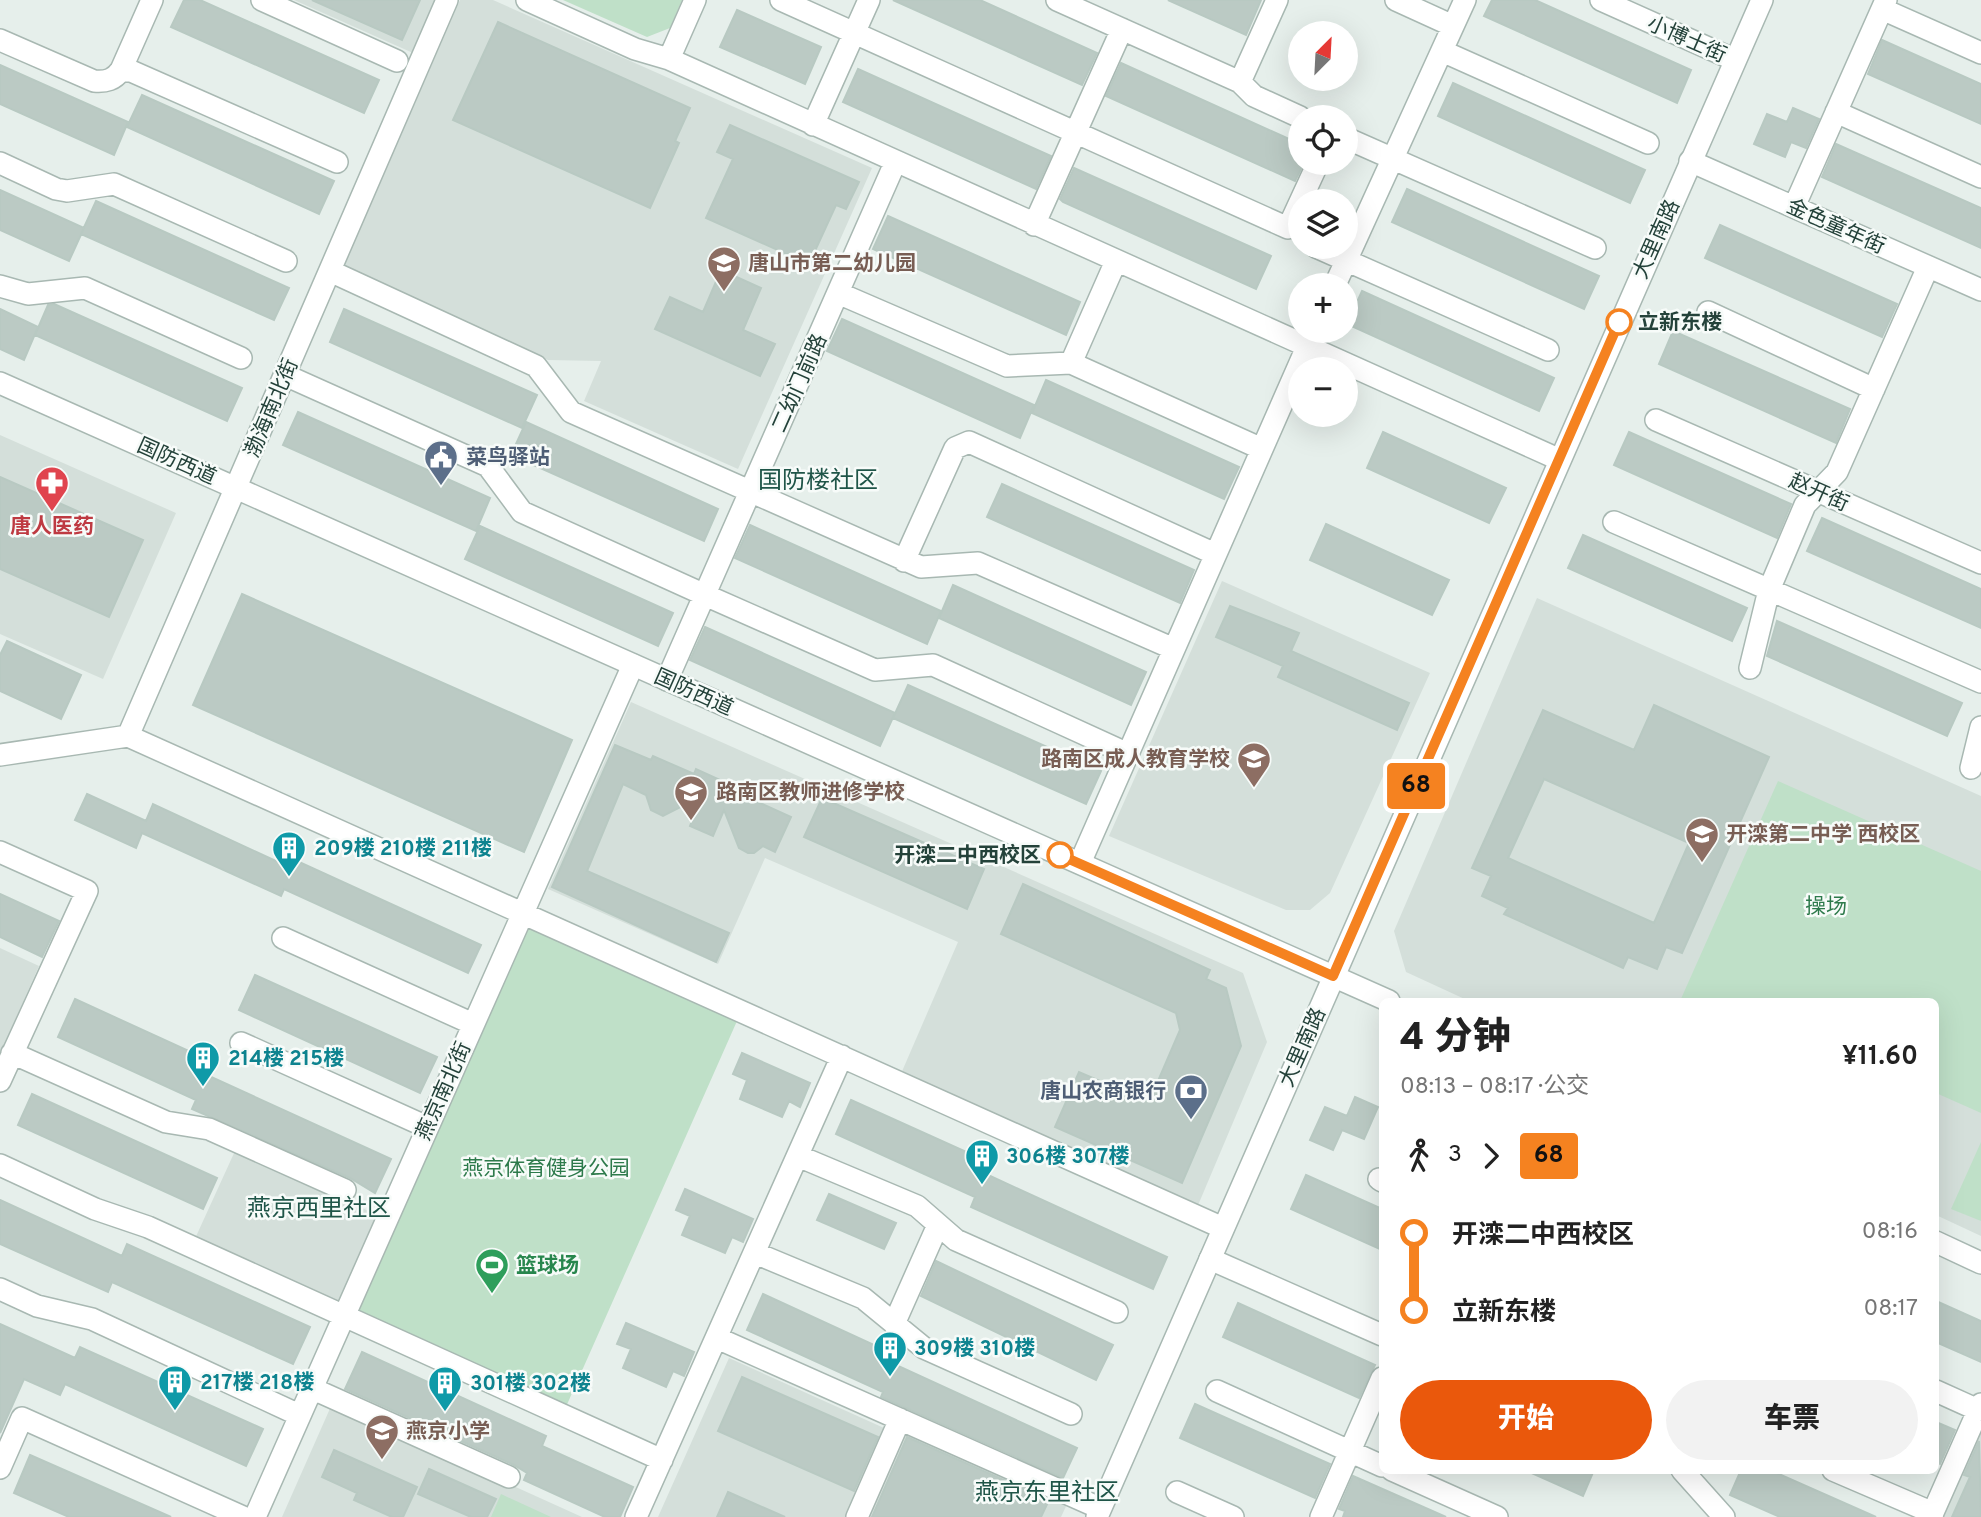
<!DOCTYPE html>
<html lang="zh">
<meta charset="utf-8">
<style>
body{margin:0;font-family:Overpass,"Noto Sans SC",sans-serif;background:#f2f2f2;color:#222;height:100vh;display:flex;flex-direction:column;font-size:26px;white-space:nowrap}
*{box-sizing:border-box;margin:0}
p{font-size:23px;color:#767676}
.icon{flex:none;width:38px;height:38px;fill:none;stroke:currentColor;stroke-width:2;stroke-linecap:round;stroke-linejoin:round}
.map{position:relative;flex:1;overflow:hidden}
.drawer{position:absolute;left:1379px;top:998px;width:560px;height:476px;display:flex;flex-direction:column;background:#fff;border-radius:10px;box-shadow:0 7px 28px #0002}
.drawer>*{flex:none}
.badge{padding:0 14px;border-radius:5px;font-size:24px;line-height:46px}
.needle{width:46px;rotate:24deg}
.buttons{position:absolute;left:1288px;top:21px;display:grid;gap:14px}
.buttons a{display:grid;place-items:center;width:70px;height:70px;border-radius:50%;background:#fff;box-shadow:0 7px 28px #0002;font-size:35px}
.map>.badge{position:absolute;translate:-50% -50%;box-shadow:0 0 0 4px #fff}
.legs{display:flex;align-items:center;gap:10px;height:77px;padding:0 21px;font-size:23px}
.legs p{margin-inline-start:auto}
.head{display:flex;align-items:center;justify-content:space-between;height:119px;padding:0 21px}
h1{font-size:38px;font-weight:800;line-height:52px}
.cta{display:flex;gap:14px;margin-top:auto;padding:14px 21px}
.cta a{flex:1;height:80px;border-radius:42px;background:#ea580c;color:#fff;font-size:28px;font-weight:800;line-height:80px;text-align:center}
.cta a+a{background:#f2f2f2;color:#222}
ul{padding:0 21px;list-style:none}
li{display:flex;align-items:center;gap:24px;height:77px;font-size:26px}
li i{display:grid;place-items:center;width:10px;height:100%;margin:0 9px;background:currentColor}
li i::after{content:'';width:18px;height:18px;margin:-9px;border:5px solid;border-radius:50%;background:#fff}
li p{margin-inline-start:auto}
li:first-child i{background:linear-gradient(#0000 50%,currentColor 0)}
li:last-child i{background:linear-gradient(currentColor 50%,#0000 0)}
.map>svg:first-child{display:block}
</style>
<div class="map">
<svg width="1981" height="1517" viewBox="0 0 1981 1517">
<rect width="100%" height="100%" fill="#e6efeb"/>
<!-- built -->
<path fill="#d4dfda" d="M 294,0 L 437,0 L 413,53 Z
M 460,0 L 493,0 L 872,168 L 738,469 L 584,401 L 601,361 L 548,360 L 342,270 Z
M 0,435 L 176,513 L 103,679 L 0,634 Z
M 1222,581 L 1430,673 L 1330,893 L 1310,910 L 1286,910 L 1109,836 Z
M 1537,598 L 1981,796 L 1981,1236 L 1936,1215 L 1936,1001 L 1469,1001 L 1406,972 L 1394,931 Z
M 631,702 L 1243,973 L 1267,1042 L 1196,1210 L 900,1076 L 958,942 L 765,858 L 718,964 L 548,889 Z
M 0,948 L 39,966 L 0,1054 Z
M 235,1151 L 382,1217 L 340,1310 L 193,1243 Z
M 729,1358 L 904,1437 L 906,1431 L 1068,1502 L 1061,1517 L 658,1517 Z
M 332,1404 L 582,1517 L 282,1517 Z
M 1981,1410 L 1981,1517 L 1934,1517 Z"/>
<!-- green -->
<path fill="#bfe0c8" d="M 563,0 L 682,0 L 670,28 L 647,37 Z
M 1778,781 L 1981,871 L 1981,1113 L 1936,1093 L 1936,1001 L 1680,1001 Z
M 528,928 L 737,1021 L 565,1409 L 355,1316 Z
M 1981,1142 L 1981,1221 L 1951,1209 Z
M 501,1494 L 551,1517 L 491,1517 Z"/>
<!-- building -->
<path fill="#bbcac4" stroke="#b8c9c2" stroke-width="2" fill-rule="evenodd" d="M 184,0 L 200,0 L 379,80 L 364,113 L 171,27 Z
M 312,0 L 420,0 L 402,40 Z
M 893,0 L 980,0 L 1097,53 L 1082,85 Z
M 1168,0 L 1261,0 L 1246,35 Z
M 1492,0 L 1535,0 L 1691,70 L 1677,103 L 1484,16 Z
M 737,10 L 821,47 L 805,84 L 720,47 Z
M 498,22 L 690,108 L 675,141 L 679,143 L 650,208 L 453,120 Z
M 1882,40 L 1981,84 L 1981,124 L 1868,74 Z
M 1121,63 L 1300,144 L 1300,163 L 1304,163 L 1295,181 L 1106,96 Z
M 0,65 L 128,122 L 114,155 L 0,104 Z
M 858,69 L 1051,156 L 1036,189 L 843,102 Z
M 1453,83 L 1645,170 L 1630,203 L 1438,116 Z
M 142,95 L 334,181 L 319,214 L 127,127 Z
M 1793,108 L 1819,119 L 1806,148 L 1791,142 L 1785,157 L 1754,144 L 1767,114 L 1787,122 Z
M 730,125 L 859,182 L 846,209 L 836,205 L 809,264 L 706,218 L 733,159 L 717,152 Z
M 1836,144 L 1981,208 L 1981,248 L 1822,177 Z
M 1074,168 L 1271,256 L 1256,289 L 1063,202 L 1060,199 Z
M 1407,189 L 1599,276 L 1584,309 L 1392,222 Z
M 0,190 L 84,228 L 69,261 L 0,230 Z
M 96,201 L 289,288 L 274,320 L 81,234 Z
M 888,216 L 1080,302 L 1066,335 L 873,249 Z
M 1720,225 L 1897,304 L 1882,337 L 1705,258 Z
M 721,270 L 761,288 L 743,330 L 775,344 L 760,376 L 655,329 L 670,297 L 703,312 Z
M 1362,291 L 1554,378 L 1539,411 L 1347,324 Z
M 54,304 L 242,388 L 227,421 L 35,335 L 48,305 Z
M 0,309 L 38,327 L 24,360 L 0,349 Z
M 344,309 L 537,395 L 522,428 L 330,342 Z
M 842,319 L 1034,405 L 1020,438 L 827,351 Z
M 1673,331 L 1850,409 L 1836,443 L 1659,364 Z
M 1046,380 L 1239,467 L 1224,499 L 1032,413 Z
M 298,412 L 490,498 L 476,531 L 283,445 Z
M 526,422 L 718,509 L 704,541 L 511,455 Z
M 1383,432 L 1506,488 L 1489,523 L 1367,468 Z
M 1629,432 L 1791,504 L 1777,538 L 1614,465 Z
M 0,477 L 143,540 L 109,617 L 0,569 Z
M 1002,484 L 1194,570 L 1180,603 L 987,517 Z
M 1822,518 L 1981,589 L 1981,628 L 1807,551 Z
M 1326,524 L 1449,580 L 1432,615 L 1310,560 Z
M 750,525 L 941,611 L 927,644 L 735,558 Z
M 480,526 L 673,613 L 658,646 L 465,559 Z
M 1583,535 L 1747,608 L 1732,641 L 1568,568 Z
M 953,585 L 1146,672 L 1131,705 L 939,618 Z
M 242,594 L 572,740 L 524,852 L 193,705 Z
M 1230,606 L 1299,633 L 1291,651 L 1409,703 L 1397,730 L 1278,677 L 1283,666 L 1216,637 Z
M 1777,621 L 1962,703 L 1947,736 L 1767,656 Z
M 705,627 L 895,713 L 880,746 L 690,660 Z
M 7,641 L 81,675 L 61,719 L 0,691 L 0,655 Z
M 908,685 L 1101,771 L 1086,804 L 893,718 Z
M 1654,705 L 1769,757 L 1682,953 L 1666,947 L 1657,969 L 1628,957 L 1623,968 L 1504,914 L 1508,908 L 1482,896 L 1491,876 L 1472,868 L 1543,710 L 1634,750 ZM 1544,779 L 1689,843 L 1654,923 L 1508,858 Z
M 615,745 L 651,760 L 653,756 L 694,774 L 696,769 L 753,795 L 751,799 L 791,817 L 775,852 L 763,846 L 754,853 L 748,853 L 739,848 L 724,810 L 713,836 L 690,826 L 702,796 L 663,816 L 651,810 L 646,795 L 623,784 L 587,871 L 729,933 L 716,962 L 552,887 Z
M 87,794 L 146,821 L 153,804 L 291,868 L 295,860 L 481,945 L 468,973 L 284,889 L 281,896 L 142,833 L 136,848 L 75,820 Z
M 822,798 L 984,869 L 967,909 L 804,837 Z
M 1023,884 L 1210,970 L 1206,979 L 1226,988 L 1241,1046 L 1182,1183 L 1055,1127 L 1079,1072 L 1149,1102 L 1180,1030 L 1176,1013 L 1001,934 Z
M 0,894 L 59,921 L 42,957 L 0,937 Z
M 255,975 L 437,1057 L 420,1093 L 239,1010 Z
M 75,999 L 215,1063 L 209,1076 L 391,1159 L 375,1193 L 350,1178 L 192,1109 L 196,1100 L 58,1037 Z
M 742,1053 L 810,1083 L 800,1107 L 789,1101 L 782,1117 L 740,1099 L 747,1080 L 733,1074 Z
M 32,1094 L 217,1178 L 203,1209 L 18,1125 Z
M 1355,1097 L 1378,1107 L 1364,1139 L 1342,1130 L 1333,1150 L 1310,1140 L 1325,1107 L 1347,1116 Z
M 851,1100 L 993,1164 L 988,1175 L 1167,1257 L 1153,1289 L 971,1207 L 975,1197 L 836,1134 Z
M 1306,1175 L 1382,1209 L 1382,1250 L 1291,1209 Z
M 685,1189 L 753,1219 L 743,1242 L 732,1237 L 725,1253 L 682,1235 L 690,1216 L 676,1210 Z
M 829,1194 L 896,1223 L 884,1249 L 817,1220 Z
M 0,1200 L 122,1256 L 127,1244 L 310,1327 L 293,1364 L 112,1282 L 108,1292 L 0,1244 Z
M 936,1261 L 1113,1345 L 1096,1380 L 921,1296 Z
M 763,1294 L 900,1357 L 896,1365 L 1077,1448 L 1063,1478 L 881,1397 L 883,1392 L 747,1330 Z
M 1936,1301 L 1981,1321 L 1981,1362 L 1936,1342 Z
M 1238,1303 L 1375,1365 L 1359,1398 L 1223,1337 Z
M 626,1323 L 694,1352 L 684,1376 L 673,1371 L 666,1387 L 623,1368 L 631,1349 L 617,1344 Z
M 0,1324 L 75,1358 L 80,1347 L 263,1429 L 246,1466 L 65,1384 L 60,1395 L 24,1379 L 0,1433 Z
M 362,1352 L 546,1436 L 542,1446 L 633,1487 L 620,1517 L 605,1517 L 524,1480 L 527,1473 L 514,1465 L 345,1389 Z
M 742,1377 L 878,1437 L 854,1491 L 718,1431 Z
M 1195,1404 L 1330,1464 L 1315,1498 L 1180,1438 Z
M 1936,1422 L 1955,1430 L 1940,1464 L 1936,1462 Z
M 907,1437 L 1049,1500 L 1041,1517 L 872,1517 Z
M 1979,1441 L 1981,1517 L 1952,1517 L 1970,1477 L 1964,1475 Z
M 334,1450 L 417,1487 L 403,1517 L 392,1517 L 354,1500 L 357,1493 L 322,1477 Z
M 30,1455 L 171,1517 L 69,1517 L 14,1493 Z
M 429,1469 L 496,1499 L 487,1517 L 471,1517 L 418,1494 Z
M 1525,1470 L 1594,1470 L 1583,1496 Z
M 1741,1470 L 1770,1470 L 1876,1517 L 1780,1517 L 1730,1495 Z
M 1353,1476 L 1446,1517 L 1343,1517 L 1345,1511 L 1339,1509 Z
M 728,1492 L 785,1517 L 717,1517 Z"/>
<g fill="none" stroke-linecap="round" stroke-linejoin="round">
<!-- minor casing -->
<g stroke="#a8b8b2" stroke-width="24">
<path id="minor" d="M 262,0 L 397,61
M 527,0 L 635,49 L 669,59 L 1558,459
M 781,0 L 1288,228 L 1318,163
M 1057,0 L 1240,82 L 1254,96 L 1300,117
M 1396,0 L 1453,26
M 1601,0 L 1735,60
M 1882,9 L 1981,53
M 0,40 L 94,81 C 106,82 114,80 121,70 L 152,0
M 1442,51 L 1648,143
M 669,59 L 695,0
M 121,70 L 131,71 L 337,162
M 1240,82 L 1277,0
M 1836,112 L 1981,177
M 813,125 L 869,0
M 1346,138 L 1595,248
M 1690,161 L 1981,290
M 0,163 L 56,189 L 67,191 L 114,184 L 286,261
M 1794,207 L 1886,0
M 1034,225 L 1122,29
M 1316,247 L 1548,350
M 330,271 L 536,366 L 571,412 L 921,567 L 978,563 L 1174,649
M 1335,285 L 1465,0
M 0,286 L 28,294 L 85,288 L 241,358
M 838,293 L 1007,366 L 1071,363 L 1262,449
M 1708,312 L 1874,389
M 1071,363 L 1116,261
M 285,375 L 488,466 L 522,512 L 705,595 L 875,670 L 933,665 L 1128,754
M 1656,420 L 1981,563
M 1614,522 L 1981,682
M 904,561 L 955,448 L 969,442 L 1215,554
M 1750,668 L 1769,590 L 1805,505 L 1837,472 L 1928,267
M 667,680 L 895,163
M 128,736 L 1223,1228
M 128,736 L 447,0
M 0,755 L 128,736
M 1971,768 L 1981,727
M 0,852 L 87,891 L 0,1081
M 1080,863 L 1314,331
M 283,938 L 473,1024
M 241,1043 L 427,1127
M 12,1053 L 166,1122 L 209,1129 L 345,1190
M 798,1156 L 917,1206 L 956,1240 L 1117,1312
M 0,1165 L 95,1209 L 148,1227 L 662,1460
M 1379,1179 L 1382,1181
M 755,1253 L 863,1298 L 924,1348 L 1071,1414
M 1210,1259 L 1382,1335
M 0,1289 L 37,1306 L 92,1319 L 299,1415
M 894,1324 L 938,1225
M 717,1338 L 1095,1506
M 311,1388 L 509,1477
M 1217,1391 L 1382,1466
M 1936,1391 L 1978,1410
M 0,1468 L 22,1418 L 243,1517
M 1392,1470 L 1497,1517
M 1682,1470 L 1724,1517
M 1833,1470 L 1933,1513
M 1177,1492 L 1233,1517
M 255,1517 L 633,665
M 636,1517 L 842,1056
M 857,1517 L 900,1419
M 1321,1517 L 1382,1378
M 1931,1517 L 1981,1404"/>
</g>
<!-- tertiary casing -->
<g stroke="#a8b8b2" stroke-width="24">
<path id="tertiary" d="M 0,383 L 1389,1001
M 1936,1242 L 1981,1263
M 1097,1517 L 1762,0"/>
</g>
<!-- minor -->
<use href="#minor" stroke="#fff" stroke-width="21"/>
<!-- tertiary -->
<use href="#tertiary" stroke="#fff" stroke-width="21"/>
</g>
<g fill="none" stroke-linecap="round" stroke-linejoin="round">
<!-- line-1 casing -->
<g stroke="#fff" stroke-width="16">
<path id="line-1" d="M 1060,855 L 1333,976 L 1619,322"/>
</g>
<!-- line-1 -->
<use href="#line-1" stroke="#f58220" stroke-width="10"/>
</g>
<!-- icons -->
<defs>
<g id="school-pin" transform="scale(1.75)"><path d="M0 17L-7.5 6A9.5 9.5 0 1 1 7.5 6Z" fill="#8d6e63" stroke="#f7fbf9"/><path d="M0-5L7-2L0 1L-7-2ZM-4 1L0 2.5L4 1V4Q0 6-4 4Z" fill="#fff"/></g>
<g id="civic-pin" transform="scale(1.75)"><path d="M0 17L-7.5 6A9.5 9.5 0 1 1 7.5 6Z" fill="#5c6f8a" stroke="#f7fbf9"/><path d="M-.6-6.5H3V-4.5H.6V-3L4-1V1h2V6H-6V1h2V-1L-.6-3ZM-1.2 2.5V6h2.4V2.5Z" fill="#fff"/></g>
<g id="pharmacy-pin" transform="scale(1.75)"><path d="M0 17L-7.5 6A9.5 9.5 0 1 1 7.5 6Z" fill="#e0444e" stroke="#f7fbf9"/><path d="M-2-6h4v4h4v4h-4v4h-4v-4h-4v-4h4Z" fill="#fff"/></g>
<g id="university-pin" transform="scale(1.75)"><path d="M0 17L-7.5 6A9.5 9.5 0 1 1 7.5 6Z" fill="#8d6e63" stroke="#f7fbf9"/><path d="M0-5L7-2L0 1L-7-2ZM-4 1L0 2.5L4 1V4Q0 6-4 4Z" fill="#fff"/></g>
<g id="building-pin" transform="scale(1.75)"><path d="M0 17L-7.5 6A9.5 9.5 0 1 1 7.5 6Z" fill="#0f9aa8" stroke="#f7fbf9"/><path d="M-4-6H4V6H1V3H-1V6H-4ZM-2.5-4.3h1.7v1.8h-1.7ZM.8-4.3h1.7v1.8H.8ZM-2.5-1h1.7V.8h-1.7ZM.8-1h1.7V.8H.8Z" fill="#fff"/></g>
<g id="bank-pin" transform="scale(1.75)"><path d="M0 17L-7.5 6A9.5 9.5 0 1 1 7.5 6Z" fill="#5c6f8a" stroke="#f7fbf9"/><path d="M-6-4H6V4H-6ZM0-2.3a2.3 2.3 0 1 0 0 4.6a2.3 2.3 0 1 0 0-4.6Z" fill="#fff"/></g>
<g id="stadium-pin" transform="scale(1.75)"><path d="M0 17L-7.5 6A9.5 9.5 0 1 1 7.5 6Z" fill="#2e9e5b" stroke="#f7fbf9"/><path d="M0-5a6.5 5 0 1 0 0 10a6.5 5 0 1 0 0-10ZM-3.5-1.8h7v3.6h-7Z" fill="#fff"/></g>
</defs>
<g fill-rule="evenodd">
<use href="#school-pin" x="724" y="263"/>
<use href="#civic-pin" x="441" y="457"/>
<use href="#pharmacy-pin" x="52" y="483"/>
<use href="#school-pin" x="1254" y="759"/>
<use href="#university-pin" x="691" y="792"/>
<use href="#school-pin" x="1702" y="834"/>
<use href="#building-pin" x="289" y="848"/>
<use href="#building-pin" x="203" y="1058"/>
<use href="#bank-pin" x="1191" y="1091"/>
<use href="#building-pin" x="982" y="1156"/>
<use href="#stadium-pin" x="492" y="1265"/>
<use href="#building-pin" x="890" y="1348"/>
<use href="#building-pin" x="175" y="1382"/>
<use href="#building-pin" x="445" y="1383"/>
<use href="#school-pin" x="382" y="1431"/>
</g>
<!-- markers -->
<g fill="#fff" stroke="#f58220" stroke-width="3.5">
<circle cx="1619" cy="322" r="12"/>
<circle cx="1060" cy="855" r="12"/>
</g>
<g text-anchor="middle" stroke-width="5" stroke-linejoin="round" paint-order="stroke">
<!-- street labels -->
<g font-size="21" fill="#24423a" stroke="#f7fbf9">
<text transform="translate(1687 39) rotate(24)" y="7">小博士街</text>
<text transform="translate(1836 226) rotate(24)" y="7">金色童年街</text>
<text transform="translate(1656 239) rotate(-66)" y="7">大里南路</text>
<text transform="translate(799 383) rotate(-66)" y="7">二幼门前路</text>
<text transform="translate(271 408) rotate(-67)" y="7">渤海南北街</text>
<text transform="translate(177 461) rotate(24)" y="7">国防西道</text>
<text transform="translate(1819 492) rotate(24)" y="7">赵开街</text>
<text transform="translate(694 692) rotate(24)" y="7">国防西道</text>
<text transform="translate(1302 1047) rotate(-66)" y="7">大里南路</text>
<text transform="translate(443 1091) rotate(-66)" y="7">燕京南北街</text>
</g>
<!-- education labels -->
<g font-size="21" font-weight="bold" fill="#785e54" stroke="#f7fbf9" text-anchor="start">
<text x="748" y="270">唐山市第二幼儿园</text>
<text x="1230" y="766" text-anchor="end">路南区成人教育学校</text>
<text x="716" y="799">路南区教师进修学校</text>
<text x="1726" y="841">开滦第二中学 西校区</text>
<text x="406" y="1438">燕京小学</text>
</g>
<!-- stop labels -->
<g font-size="21" font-weight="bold" fill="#24423a" stroke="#f7fbf9" text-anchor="start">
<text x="1638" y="329">立新东楼</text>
<text x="1041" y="862" text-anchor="end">开滦二中西校区</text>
</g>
<!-- service labels -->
<g font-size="21" font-weight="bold" fill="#4e5e75" stroke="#f7fbf9" text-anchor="start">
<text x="466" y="464">菜鸟驿站</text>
<text x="1166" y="1098" text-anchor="end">唐山农商银行</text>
</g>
<!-- health labels -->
<g font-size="21" font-weight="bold" fill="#be3a42" stroke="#f7fbf9">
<text x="52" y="533">唐人医药</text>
</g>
<!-- culture labels -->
<g font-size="21" font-weight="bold" fill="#0d838f" stroke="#f7fbf9" text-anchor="start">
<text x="314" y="855">209楼 210楼 211楼</text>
<text x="228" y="1065">214楼 215楼</text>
<text x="1006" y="1163">306楼 307楼</text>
<text x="914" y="1355">309楼 310楼</text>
<text x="200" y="1389">217楼 218楼</text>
<text x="470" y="1390">301楼 302楼</text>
</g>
<!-- park labels -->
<g font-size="21" fill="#2d7a4b" stroke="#f7fbf9">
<text x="1826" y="913">操场</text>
<text x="546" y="1175">燕京体育健身公园</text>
</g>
<!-- leisure labels -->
<g font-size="21" font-weight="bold" fill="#27864d" stroke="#f7fbf9" text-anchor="start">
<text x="516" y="1272">篮球场</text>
</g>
<!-- quarter labels -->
<g font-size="24" fill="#1f5548" stroke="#f7fbf9">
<text x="818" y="488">国防楼社区</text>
<text x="319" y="1216">燕京西里社区</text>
<text x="1047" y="1500">燕京东里社区</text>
</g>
</g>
</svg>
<div class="buttons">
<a><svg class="needle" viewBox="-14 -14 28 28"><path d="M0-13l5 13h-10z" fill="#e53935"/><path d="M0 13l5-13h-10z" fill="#767676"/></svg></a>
<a><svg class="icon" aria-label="locate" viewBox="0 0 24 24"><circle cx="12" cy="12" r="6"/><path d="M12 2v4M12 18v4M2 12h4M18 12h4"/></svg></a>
<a><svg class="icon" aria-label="layers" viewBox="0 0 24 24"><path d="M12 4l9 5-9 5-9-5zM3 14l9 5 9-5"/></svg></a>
<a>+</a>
<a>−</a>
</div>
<b class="badge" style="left:1416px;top:786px;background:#f58220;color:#111">68</b>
<section class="drawer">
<div class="head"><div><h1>4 分钟</h1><p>08:13 – 08:17 · 公交</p></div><b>¥11.60</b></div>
<div class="legs"><svg class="icon" aria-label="walk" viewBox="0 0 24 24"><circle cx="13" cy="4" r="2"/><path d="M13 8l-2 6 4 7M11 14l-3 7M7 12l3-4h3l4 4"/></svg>3<svg class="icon" aria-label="forward" viewBox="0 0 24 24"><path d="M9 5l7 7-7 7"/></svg><b class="badge" style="background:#f58220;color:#111">68</b></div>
<ul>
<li><i style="color:#f58220"></i><b>开滦二中西校区</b><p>08:16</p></li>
<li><i style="color:#f58220"></i><b>立新东楼</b><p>08:17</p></li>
</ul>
<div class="cta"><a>开始</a><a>车票</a></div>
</section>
</div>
